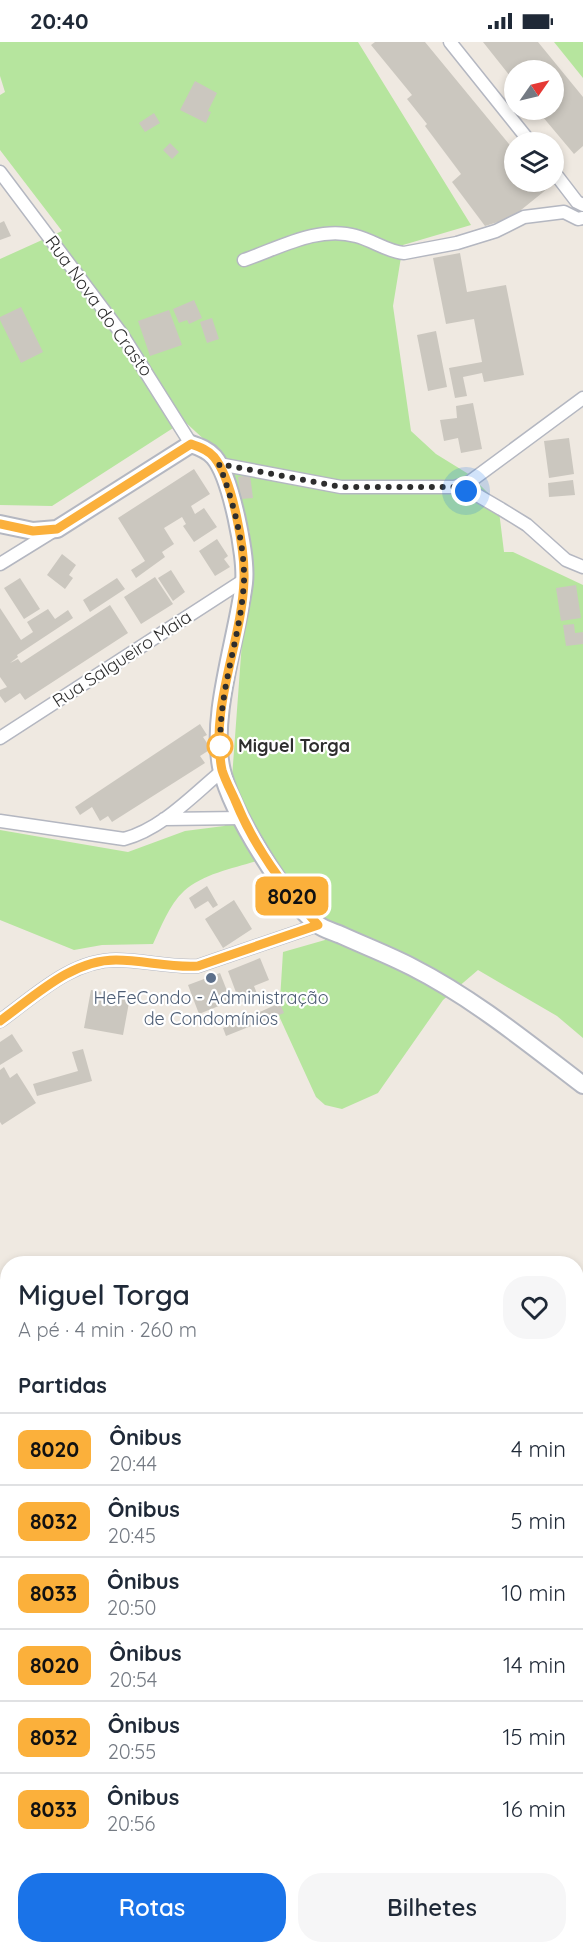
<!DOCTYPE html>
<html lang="pt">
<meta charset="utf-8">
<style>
body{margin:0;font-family:Quicksand,sans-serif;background:#f6f6f7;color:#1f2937;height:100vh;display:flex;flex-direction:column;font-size:22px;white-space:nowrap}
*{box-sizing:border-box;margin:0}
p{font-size:20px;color:#747a83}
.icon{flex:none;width:33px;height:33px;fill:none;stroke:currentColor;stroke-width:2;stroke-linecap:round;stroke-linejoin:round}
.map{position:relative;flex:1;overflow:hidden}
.side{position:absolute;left:0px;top:1214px;width:584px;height:698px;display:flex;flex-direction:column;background:#fff;border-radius:24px 24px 0 0;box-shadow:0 3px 9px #0003}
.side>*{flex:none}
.badge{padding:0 12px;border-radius:9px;font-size:21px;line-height:39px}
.needle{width:39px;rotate:56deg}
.fabs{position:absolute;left:504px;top:18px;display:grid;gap:12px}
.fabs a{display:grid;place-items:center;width:60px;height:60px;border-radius:50%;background:#fff;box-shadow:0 3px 9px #0003;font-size:30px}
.you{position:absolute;width:30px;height:30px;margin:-15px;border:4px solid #fff;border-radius:50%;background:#1a73e8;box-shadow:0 0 0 9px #1a73e833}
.map>.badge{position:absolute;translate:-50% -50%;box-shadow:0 0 0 3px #fff}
h2{padding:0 18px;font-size:22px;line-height:54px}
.round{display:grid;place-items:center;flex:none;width:63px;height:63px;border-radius:24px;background:#f6f6f7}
.head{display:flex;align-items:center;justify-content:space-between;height:102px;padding:0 18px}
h1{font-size:28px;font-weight:600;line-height:45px}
.cta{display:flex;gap:12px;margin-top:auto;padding:12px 18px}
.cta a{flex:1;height:69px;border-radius:24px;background:#1a73e8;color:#fff;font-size:24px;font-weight:600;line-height:69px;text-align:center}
.cta a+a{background:#f6f6f7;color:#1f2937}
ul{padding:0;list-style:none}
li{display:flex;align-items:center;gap:18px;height:72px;padding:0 18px;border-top:2px solid #e0e1e3}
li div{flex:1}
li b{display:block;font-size:22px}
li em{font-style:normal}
li .badge{min-width:66px;font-weight:700;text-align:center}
.status{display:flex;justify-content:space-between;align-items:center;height:42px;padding:0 30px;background:#fff;direction:ltr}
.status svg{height:16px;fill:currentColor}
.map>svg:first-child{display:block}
</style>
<div class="status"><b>20:40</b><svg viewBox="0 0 49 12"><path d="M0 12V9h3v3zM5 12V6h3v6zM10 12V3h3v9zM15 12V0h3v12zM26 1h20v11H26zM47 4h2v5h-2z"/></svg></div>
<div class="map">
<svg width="583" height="1910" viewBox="0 0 583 1910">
<rect width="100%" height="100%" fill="#efe9e1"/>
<!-- green -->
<path fill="#b6e59e" d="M 0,0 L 358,0 L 471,183 L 403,203 L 393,264 L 411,389 L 436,412 L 470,433 L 498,461 L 504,510 L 513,510 L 583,543 L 583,996 L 557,974 L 478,928 L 443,958 L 378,1051 L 342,1067 L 325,1063 L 316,1055 L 279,974 L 283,910 L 325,898 L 322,868 L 266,816 C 240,825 205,830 184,849 C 169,863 161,885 153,902 L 102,903 L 74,908 L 0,878 L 0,788 L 128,810 L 185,789 L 224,784 L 245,767 L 232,736 L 250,491 L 232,437 L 208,401 L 184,379 L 52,464 L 0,463 L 0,217 L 62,189 L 0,108 L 0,53 L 5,50 L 0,34 Z
M 554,0 L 583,0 L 583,36 Z
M 7,1394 L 8,1578 L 0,1581 L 0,1400 Z
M 583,1458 L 583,1644 L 576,1647 L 576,1463 Z"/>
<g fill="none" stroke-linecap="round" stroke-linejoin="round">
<!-- stream -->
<path stroke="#75cff0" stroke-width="4.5" d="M 0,1272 L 8,1274
M 576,1341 L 583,1344"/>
</g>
<!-- building -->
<path fill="#cbc7bf" d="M 375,0 L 425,0 L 514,108 L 514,140 L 541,140 L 547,147 L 521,168 L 524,172 L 485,184 L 452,140 L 461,132 L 425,84 L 427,82 L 407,57 L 412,53 L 371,3 Z
M 483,0 L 538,0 L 583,55 L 583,104 L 574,112 L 537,68 L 554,68 L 554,28 L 514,28 L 514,39 Z
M 195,39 L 217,51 L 208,69 L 211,70 L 206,81 L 180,68 Z
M 154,71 L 160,81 L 145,90 L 139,81 Z
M 170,101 L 179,110 L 172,117 L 163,108 Z
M 4,179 L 11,194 L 0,198 L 0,181 Z
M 460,211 L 467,250 L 506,243 L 524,333 L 484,340 L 482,331 L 463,335 L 467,354 L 455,356 L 449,326 L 482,320 L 474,277 L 446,282 L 433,216 Z
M 194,258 L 202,276 L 189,282 L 187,278 L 179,281 L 173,267 Z
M 21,265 L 43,310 L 21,321 L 0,278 L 0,275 Z
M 169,268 L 182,303 L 150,314 L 138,279 Z
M 212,276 L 219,297 L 207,301 L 200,280 Z
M 436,289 L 447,345 L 428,349 L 417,293 Z
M 473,361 L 482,407 L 461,411 L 458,396 L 444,399 L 440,378 L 457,376 L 456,364 Z
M 569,396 L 574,432 L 549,436 L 544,399 Z
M 194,427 L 210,452 L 191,464 L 195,472 L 204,466 L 217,485 L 194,500 L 183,484 L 186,482 L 182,475 L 164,486 L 174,502 L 162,510 L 165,515 L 136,536 L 131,528 L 145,519 L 118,476 Z
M 250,433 L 253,456 L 241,457 L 238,435 Z
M 573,438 L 575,453 L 549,455 L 548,441 Z
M 217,497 L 228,514 L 224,517 L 230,525 L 215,534 L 199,509 Z
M 62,512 L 76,523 L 69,533 L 73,536 L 65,547 L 47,533 Z
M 171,528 L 185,550 L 173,559 L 158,536 Z
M 155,535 L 173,562 L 141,582 L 124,555 Z
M 20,536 L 40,567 L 24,577 L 4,546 Z
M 117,536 L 125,547 L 90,570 L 83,558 Z
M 576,543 L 581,576 L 561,579 L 556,546 Z
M 110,563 L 128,591 L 25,658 L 20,651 L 5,661 L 0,654 L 0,648 L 7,645 L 0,635 L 0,566 L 21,598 L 33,590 L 27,580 L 48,567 L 55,577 L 68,568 L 73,576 L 17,613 L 18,615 L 10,621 L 18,617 L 21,621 Z
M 574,582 L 575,591 L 583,590 L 583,602 L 566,604 L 563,583 Z
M 200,682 L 207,693 L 203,695 L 211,707 L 200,714 L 205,721 L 112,780 L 108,774 L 100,779 L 92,765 L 80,773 L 75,765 Z
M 207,844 L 218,863 L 213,866 L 208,859 L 195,867 L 189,856 Z
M 234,858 L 252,887 L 223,906 L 205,877 Z
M 260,916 L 269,938 L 254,944 L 258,954 L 240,961 L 228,929 Z
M 220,931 L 231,959 L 199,972 L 188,943 Z
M 91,948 L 130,955 L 123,993 L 84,986 Z
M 280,961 L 284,971 L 226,994 L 223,986 Z
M 12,992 L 23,1009 L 0,1023 L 0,1000 Z
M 83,1007 L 92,1039 L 37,1054 L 33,1042 L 78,1029 L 72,1010 Z
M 4,1025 L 10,1036 L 17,1031 L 36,1061 L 2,1083 L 0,1080 L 0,1028 Z
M 581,1682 L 583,1712 L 576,1715 L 576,1684 Z
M 583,1744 L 583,1763 L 576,1766 L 576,1747 Z
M 398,1904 L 405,1904 L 415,1910 L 393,1910 Z
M 491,1904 L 520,1904 L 525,1908 L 524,1910 L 486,1910 Z"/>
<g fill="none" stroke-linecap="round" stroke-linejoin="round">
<!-- street casing -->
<g stroke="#b4b7c1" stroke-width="15">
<path id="street" d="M 450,0 L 530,100
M 0,130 L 121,291 L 191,402
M 554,130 L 577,160 L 583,163
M 244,218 C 279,206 319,183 356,194 C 372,198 388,210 404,211 L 457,201 L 496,189 L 524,175 L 564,170 L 578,177 L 583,176
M 219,422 L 341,445 L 454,445 L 477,453 L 501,467 L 527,483 L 566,518 L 583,525
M 454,445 L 468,441 L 583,356
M 0,522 L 55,488
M 0,696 L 244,538
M 164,777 L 242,776
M 0,779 L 124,797 C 162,787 193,753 222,729
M 0,979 C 35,954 71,918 116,918 C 144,918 170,926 198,924 L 318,883
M 576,1732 L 583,1730
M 576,1806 L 583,1815
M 576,1873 L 583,1863
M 366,1910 L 371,1904
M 551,1910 L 555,1904"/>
</g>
<!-- secondary casing -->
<g stroke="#b4b7c1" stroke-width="20">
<path id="secondary" d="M 0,482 L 33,489 L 57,487 L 191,402 C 200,405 208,408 214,415 C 231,435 247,515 244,541 C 237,597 209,676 222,729 C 232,770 284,856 317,882 C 323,887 334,890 341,893 C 365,904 389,913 412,925 C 473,956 528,1001 583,1043"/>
</g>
<!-- street -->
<use href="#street" stroke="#fff" stroke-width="12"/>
<!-- secondary -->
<use href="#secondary" stroke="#fff" stroke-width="16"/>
</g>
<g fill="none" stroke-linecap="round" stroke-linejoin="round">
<!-- line casing -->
<g stroke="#fff" stroke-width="14">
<path id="line" d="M 0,482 L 33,489 L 57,487 L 191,402 C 200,405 208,408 214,415 C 233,438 245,509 244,538 C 242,601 209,665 222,728 C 225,738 231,749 235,758 C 254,805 283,845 318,883 L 198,924 C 170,926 144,918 116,918 C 71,918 35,954 0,979"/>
</g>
<!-- line -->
<use href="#line" stroke="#fbb03b" stroke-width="9"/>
<!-- walk -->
<path stroke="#2e2e2e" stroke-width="6" stroke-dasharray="0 10.8" d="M 220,704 L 221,712 C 216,653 241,597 244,539 C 245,503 232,455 219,422 L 341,445 L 454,445 L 466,449"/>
</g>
<!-- markers -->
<circle fill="#fff" stroke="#fbb03b" stroke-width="3" cx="220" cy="704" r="12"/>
<circle fill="#5c6f8a" stroke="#fff" stroke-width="2" cx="211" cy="936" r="6"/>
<g text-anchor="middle" stroke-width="4.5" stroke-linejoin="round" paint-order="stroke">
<!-- street labels -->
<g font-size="18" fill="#2e2e2e" stroke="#fff">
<text transform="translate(99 264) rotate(54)" y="6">Rua Nova do Crasto</text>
<text transform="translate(122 617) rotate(-33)" y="6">Rua Salgueiro Maia</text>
</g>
<!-- stop labels -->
<g font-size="18" font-weight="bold" fill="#2e2e2e" stroke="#fff" text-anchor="start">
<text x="238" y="710">Miguel Torga</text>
</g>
<!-- service labels -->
<g font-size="18" fill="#4e5e75" stroke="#fff">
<text x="211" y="962">HeFeCondo - Administração<tspan x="211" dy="21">de Condomínios</tspan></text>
</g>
</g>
</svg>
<div class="fabs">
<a><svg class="needle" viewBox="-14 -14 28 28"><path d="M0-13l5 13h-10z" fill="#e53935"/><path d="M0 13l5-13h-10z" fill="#747a83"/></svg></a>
<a><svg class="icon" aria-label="layers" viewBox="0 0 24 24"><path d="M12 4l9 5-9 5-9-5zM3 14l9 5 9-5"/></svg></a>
</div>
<div class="you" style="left:466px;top:449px"></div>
<b class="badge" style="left:292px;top:854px;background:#fbb03b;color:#111">8020</b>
<section class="side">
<div class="head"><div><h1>Miguel Torga</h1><p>A pé · 4 min · 260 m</p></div><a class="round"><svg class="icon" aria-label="heart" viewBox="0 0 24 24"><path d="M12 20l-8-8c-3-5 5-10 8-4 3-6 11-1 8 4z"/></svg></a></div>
<h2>Partidas</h2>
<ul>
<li><span class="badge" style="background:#fbb03b;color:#111">8020</span><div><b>Ônibus</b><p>20:44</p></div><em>4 min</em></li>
<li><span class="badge" style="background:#fbb03b;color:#111">8032</span><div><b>Ônibus</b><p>20:45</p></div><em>5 min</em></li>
<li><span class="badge" style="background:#fbb03b;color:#111">8033</span><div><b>Ônibus</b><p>20:50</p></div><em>10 min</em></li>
<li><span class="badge" style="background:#fbb03b;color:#111">8020</span><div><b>Ônibus</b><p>20:54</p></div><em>14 min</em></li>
<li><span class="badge" style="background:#fbb03b;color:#111">8032</span><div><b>Ônibus</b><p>20:55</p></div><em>15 min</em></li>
<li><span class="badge" style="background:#fbb03b;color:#111">8033</span><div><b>Ônibus</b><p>20:56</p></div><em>16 min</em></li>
</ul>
<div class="cta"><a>Rotas</a><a>Bilhetes</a></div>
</section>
</div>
